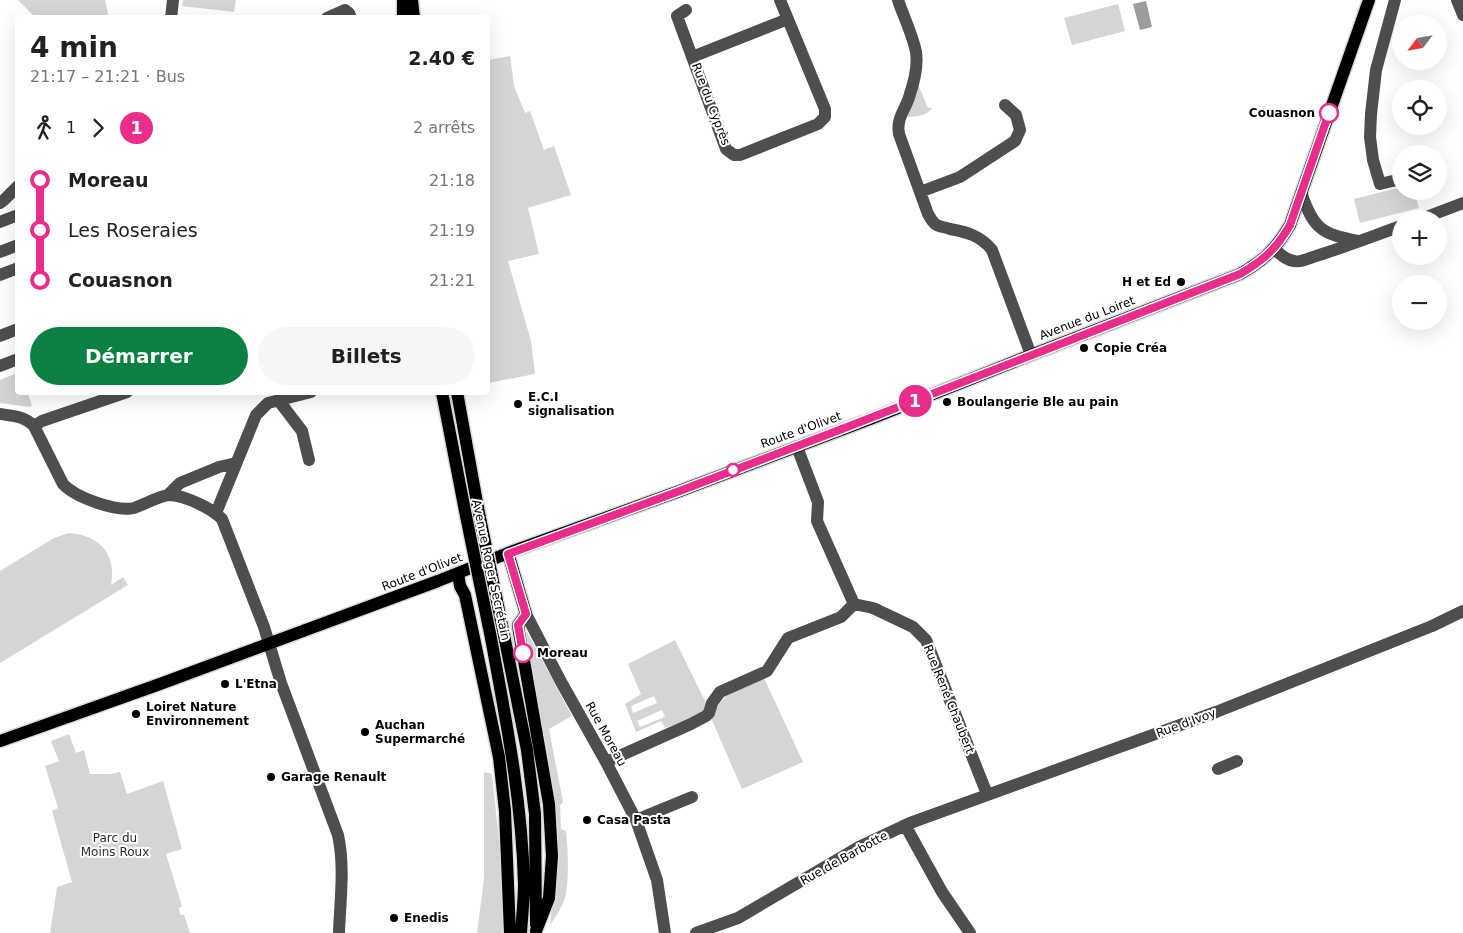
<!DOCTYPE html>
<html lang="fr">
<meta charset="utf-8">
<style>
body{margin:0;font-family:"DejaVu Sans",sans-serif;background:#f6f6f6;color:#202124;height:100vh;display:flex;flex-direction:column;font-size:19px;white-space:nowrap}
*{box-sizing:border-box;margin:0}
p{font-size:16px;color:#757577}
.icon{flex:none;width:28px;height:28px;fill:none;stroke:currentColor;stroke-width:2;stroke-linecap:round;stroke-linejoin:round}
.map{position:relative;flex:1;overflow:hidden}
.sheet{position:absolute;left:15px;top:15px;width:475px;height:380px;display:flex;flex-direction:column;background:#fff;border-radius:5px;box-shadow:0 5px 20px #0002}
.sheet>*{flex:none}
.badge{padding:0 10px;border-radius:16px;font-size:18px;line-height:32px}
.needle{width:32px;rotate:239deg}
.tools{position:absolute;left:1392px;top:15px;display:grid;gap:10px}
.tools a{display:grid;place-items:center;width:55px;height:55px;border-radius:50%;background:#fff;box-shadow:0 5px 20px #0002;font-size:25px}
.map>.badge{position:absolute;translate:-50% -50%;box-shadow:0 0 0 2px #fff}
.legs{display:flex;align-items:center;gap:8px;height:55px;padding:0 15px;font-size:16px}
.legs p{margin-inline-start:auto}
.headline{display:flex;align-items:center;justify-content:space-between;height:85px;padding:0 15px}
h1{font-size:28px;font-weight:700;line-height:38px}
.cta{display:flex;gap:10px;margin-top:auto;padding:10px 15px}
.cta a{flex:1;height:58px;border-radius:30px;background:#0b8043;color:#fff;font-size:20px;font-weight:700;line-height:58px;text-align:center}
.cta a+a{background:#f6f6f6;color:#202124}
ul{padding:0 15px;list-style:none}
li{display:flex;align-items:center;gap:18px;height:50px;font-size:19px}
li i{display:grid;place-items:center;width:8px;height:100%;margin:0 6px;background:currentColor}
li i::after{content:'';width:12px;height:12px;margin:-6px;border:4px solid;border-radius:50%;background:#fff}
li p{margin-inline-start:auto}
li:first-child i{background:linear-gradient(#0000 50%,currentColor 0)}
li:last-child i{background:linear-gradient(currentColor 50%,#0000 0)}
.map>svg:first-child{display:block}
</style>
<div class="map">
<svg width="1463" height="933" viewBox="0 0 1463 933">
<rect width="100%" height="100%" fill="#fff"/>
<!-- green -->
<path fill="#d5d5d5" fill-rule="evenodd" d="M 18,0 L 105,0 L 108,13 L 108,17 L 35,17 Z
M 183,0 L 236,0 L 234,12 L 182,6 Z
M 1118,4 L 1125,31 L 1072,45 L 1064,18 Z
M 510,56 L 514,86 L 525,113 L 530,111 L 544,150 L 554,146 L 571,195 L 528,208 L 539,254 L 508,261 L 531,341 L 535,374 L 488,383 L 488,60 Z
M 918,84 L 928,108 L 932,108 C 928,115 916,117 908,117 L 907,115 Z
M 1401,187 L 1401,191 L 1414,191 L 1419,208 L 1360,223 L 1354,199 Z
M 17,373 L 18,392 L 28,393 L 32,406 L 29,407 L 0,403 L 0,380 Z
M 69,533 C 99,535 117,554 111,585 L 123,577 L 128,585 L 0,663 L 0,571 L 54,538 Z
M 525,632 L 527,632 L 572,716 L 549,729 L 563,802 L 560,805 L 561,829 L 566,831 C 568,848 569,877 566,894 C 564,905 556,916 550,925 L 555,882 Z
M 675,640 L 707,705 L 704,711 L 700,715 L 665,728 L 661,721 L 636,732 L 625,704 L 641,694 L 628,664 ZM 654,696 L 657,703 L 633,713 L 631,706 ZM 662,710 L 665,717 L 640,727 L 637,721 Z
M 764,678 L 803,762 L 742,789 L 711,718 L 717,707 L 726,696 Z
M 69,734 L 76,753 L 84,750 L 90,774 L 110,774 L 120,772 L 127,794 L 163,781 L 182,849 L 166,854 L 182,906 L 179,908 L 180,914 L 184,915 L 190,933 L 50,933 L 57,887 L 72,882 L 52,811 L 58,808 L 45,766 L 59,761 L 51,741 Z
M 484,772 L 492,774 L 502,869 L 504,933 L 477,933 L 484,879 Z"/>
<!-- water -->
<path fill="#9c9c9c" d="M 1146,1 L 1152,27 L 1140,30 L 1133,4 Z"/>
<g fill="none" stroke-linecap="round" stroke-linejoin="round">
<!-- major casing -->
<g stroke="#dbdbdb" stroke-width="15">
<path id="major" d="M 412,0 L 414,18
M 403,18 L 403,0
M 442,392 L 465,511
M 457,392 L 478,508
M 508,553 L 526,614 L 518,625 L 519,632 L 549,804 L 552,856 L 549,898 L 536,931
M 458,573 L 460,586 L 465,595 L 499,757 L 505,811 L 510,933
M 504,635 L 527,750 L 535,814 L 536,925
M 491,638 C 506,720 522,800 524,884 C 524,900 522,917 521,933
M 0,741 L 160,684 L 438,581 L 508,553 L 677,492 L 873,418 L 1036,353 L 1240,274 C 1263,261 1277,248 1290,225 L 1369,0"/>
</g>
<!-- minor -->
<path stroke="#4e4e4e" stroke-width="12" d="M 898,0 C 903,15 913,36 916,52 C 918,65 914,82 910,94 C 906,110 896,117 899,134 L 928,214 C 930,218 932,221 935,224 C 939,227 945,227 950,229 C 967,232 981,236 992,250 L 1031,355
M 1395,0 L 1376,70 L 1371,114 L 1370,137 L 1373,160 L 1380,184 L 1401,179
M 1457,0 L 1463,15
M 686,10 L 677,16 L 726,149 L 734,155 L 740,155 L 818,124 L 825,117 L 825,109 L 780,0
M 171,18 L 173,0
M 327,18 L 345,10 L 349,13 L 351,18
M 692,57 L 788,19
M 920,192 L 960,177 L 1015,141 L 1020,130 L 1016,115 L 1005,105
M 1302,195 C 1314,230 1323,234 1358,241
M 0,203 L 4,200 L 18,186
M 1421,219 L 1463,203
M 0,222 L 18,215
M 1274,249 C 1280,254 1286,260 1294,261 C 1301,263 1309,258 1316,256 C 1345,247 1373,236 1401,226
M 0,252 L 18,245
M 0,275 L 18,268
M 0,336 L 18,329
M 0,366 L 18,359
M 279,401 L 302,431 L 309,460
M 0,414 C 12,416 25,416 34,426 L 63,484 C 75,497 115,512 134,508 C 144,505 160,495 170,495 C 186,496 211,508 222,519 L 264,627 L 281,683 L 338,835 C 345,867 340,901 339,933
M 34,426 L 42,421 L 127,392
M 797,447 L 818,502 L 817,521 L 854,604 L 873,608 L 913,627 L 926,640 L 987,794
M 168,495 L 180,483 L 219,467 L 236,463
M 216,513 L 256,415 L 268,403 L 311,392
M 526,614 L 560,680 L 606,762 L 636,820 L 657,880 L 665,933
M 606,762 L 691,724 L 706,716 L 709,713 L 712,703 L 720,692 L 767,671 L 788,638 L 841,617 L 854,604
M 1218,769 L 1237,761
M 636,820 L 692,797
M 905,825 L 942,892 L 970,933
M 696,933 L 738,918 L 859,847 L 910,823 L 1216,712 L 1432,626 L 1463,611"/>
<!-- major -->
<use href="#major" stroke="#000" stroke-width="12"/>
<!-- major-bridge casing -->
<g stroke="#dbdbdb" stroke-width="15" stroke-linecap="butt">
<path id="major-bridge" d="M 478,508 L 504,635
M 465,511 L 491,638"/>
</g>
<!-- major-bridge -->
<use href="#major-bridge" stroke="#000" stroke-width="12"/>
</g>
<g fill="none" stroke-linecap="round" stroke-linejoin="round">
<!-- line-1 casing -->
<g stroke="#fff" stroke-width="11">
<path id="line-1" d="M 523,653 L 518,625 L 526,614 L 508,554 L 677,492 L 842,429 L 1240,274 C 1263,261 1277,248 1290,225 L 1329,113"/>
</g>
<!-- line-1 -->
<use href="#line-1" stroke="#e92d8b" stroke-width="8"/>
</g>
<!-- markers -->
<g fill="#fff" stroke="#e92d8b" stroke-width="2.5">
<circle cx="1329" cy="113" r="9"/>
<circle cx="733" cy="470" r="6"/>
<circle cx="523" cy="653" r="9"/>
</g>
<g fill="#000" stroke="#fff" stroke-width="2">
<circle cx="1181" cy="282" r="5"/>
<circle cx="1084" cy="348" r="5"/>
<circle cx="947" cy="402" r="5"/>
<circle cx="518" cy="404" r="5"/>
<circle cx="225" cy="684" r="5"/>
<circle cx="136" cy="714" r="5"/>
<circle cx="365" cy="732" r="5"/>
<circle cx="271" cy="777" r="5"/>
<circle cx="587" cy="820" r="5"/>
<circle cx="394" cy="918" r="5"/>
</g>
<g text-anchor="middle" stroke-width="4" stroke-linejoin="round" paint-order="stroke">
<!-- street labels -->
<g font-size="12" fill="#000" stroke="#fff">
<text transform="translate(711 104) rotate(69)" y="4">Rue du Cyprès</text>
<text transform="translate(1087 318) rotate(-21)" y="4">Avenue du Loiret</text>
<text transform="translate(801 430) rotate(-20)" y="4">Route d'Olivet</text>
<text transform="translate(491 570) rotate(78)" y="4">Avenue Roger Secrétain</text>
<text transform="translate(422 572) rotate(-21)" y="4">Route d'Olivet</text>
<text transform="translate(949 699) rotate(68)" y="4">Rue René Chaubert</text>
<text transform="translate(1186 723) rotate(-20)" y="4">Rue d'Ivoy</text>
<text transform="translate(606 734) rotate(61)" y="4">Rue Moreau</text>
<text transform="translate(844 858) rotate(-29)" y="4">Rue de Barbotte</text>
</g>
<!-- stop labels -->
<g font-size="12" font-weight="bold" fill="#000" stroke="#fff" text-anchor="end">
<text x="1315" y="117">Couasnon</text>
<text x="537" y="657" text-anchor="start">Moreau</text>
</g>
<!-- poi labels -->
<g font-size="12" font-weight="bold" fill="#000" stroke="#fff" text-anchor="start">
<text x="1171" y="286" text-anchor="end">H et Ed</text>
<text x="1094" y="352">Copie Créa</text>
<text x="528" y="401">E.C.I<tspan x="528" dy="14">signalisation</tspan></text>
<text x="957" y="406">Boulangerie Ble au pain</text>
<text x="235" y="688">L'Etna</text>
<text x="146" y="711">Loiret Nature<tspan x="146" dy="14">Environnement</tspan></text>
<text x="375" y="729">Auchan<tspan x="375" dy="14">Supermarché</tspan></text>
<text x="281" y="781">Garage Renault</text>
<text x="597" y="824">Casa Pasta</text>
<text x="404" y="922">Enedis</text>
</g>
<!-- park labels -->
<g font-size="12" fill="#2c2c2c" stroke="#fff">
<text x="115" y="842">Parc du<tspan x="115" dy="14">Moins Roux</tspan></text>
</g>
</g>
</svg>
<div class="tools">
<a><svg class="needle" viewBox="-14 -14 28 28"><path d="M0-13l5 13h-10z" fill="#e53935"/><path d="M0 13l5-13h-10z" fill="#757577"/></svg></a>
<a><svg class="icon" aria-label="locate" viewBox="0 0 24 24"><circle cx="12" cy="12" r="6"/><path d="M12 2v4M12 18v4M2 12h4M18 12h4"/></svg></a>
<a><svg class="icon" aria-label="layers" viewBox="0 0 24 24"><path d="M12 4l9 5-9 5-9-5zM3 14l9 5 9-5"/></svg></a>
<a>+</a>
<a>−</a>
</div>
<b class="badge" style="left:915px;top:401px;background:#e92d8b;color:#fff">1</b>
<section class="sheet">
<div class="headline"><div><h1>4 min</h1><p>21:17 – 21:21 · Bus</p></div><b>2.40 €</b></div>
<div class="legs"><svg class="icon" aria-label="walk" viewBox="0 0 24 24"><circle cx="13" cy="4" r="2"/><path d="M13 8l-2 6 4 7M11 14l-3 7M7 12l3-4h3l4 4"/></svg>1<svg class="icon" aria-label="forward" viewBox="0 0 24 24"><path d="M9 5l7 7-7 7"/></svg><b class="badge" style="background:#e92d8b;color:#fff">1</b><p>2 arrêts</p></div>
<ul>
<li><i style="color:#e92d8b"></i><b>Moreau</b><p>21:18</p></li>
<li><i style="color:#e92d8b"></i><span>Les Roseraies</span><p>21:19</p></li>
<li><i style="color:#e92d8b"></i><b>Couasnon</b><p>21:21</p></li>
</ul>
<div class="cta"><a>Démarrer</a><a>Billets</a></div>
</section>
</div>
